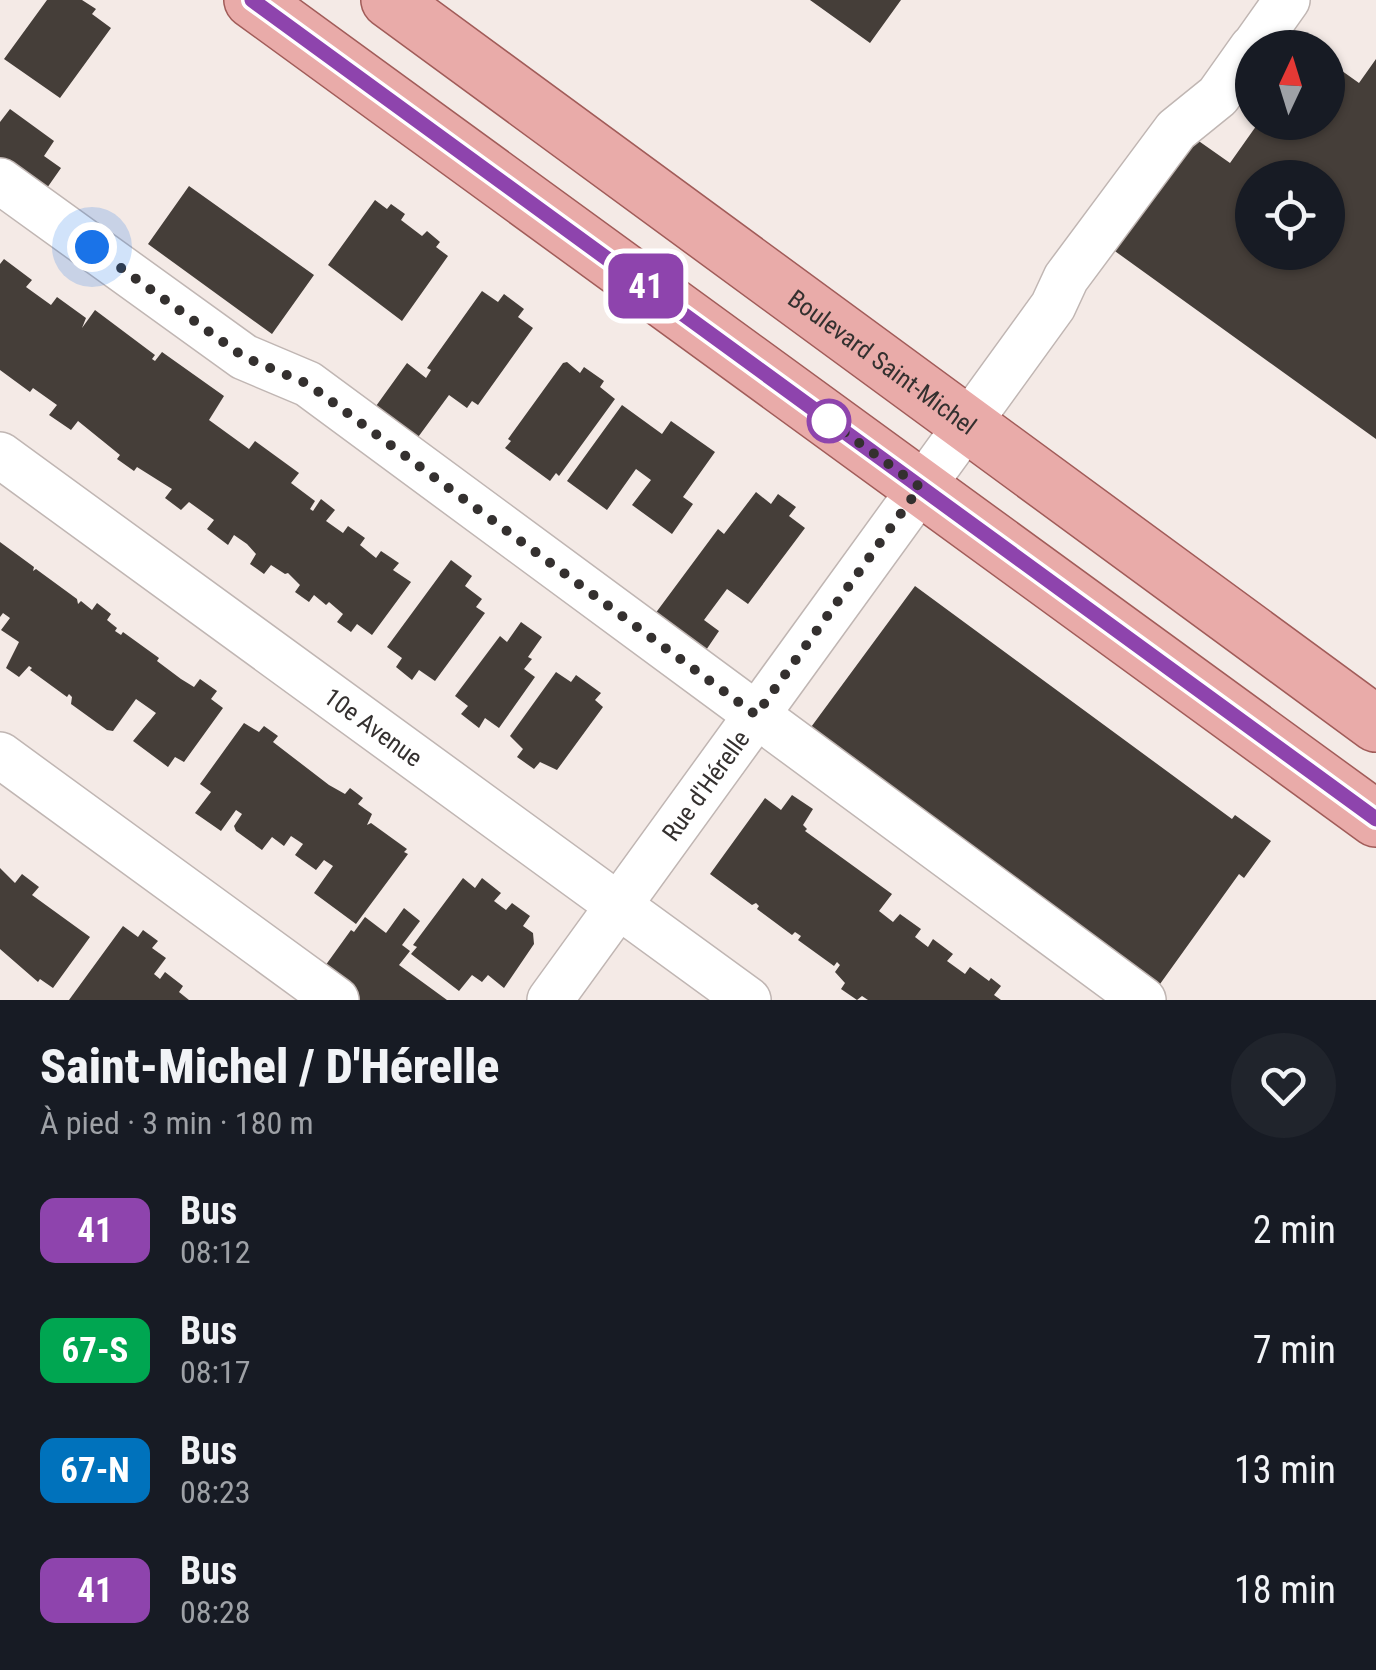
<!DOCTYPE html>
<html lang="fr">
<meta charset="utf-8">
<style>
body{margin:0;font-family:"Roboto Condensed",sans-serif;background:#20242c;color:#f1f3f6;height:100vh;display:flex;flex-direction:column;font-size:38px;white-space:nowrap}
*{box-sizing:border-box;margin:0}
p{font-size:32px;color:#9ea1a6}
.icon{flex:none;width:55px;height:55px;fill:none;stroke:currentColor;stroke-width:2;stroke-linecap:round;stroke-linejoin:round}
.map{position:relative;height:1000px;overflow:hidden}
.sheet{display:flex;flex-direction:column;background:#171b24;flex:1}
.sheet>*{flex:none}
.badge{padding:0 20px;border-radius:15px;font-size:35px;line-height:65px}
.needle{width:65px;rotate:4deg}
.fabs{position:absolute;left:1235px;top:30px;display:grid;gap:20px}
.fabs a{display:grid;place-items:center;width:110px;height:110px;border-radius:50%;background:#171b24;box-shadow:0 2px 8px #0004;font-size:50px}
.you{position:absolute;width:50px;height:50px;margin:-25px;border:8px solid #fff;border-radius:50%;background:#1a73e8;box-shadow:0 0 0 15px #1a73e833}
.map>.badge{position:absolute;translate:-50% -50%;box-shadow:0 0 0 5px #fff}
.round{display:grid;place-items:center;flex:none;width:105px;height:105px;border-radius:52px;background:#20242c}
.headline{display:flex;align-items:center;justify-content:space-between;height:170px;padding:0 40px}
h1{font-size:48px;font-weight:800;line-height:75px}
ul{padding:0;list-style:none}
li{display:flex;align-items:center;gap:30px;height:120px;padding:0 40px}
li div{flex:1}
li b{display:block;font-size:38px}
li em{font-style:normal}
li .badge{min-width:110px;font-weight:700;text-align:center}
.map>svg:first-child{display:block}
</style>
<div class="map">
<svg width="1376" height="1000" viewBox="0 0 1376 1000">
<rect width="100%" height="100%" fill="#f4eae6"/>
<!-- building -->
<path fill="#453e39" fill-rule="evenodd" d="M 47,0 L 82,0 L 96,9 L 92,14 L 111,28 L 60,98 L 4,59 Z
M 810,0 L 901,0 L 870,43 Z
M 1376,59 L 1376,439 L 1112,249 L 1193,137 L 1230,163 L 1259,122 L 1328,122 L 1328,61 L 1359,83 ZM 1252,178 L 1328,178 L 1328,252 L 1252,252 Z
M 10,109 L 54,141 L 44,156 L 61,168 L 47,188 L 0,160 L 0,122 Z
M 189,186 L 314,275 L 272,334 L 148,244 Z
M 375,200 L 387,209 L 391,204 L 405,214 L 401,220 L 422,236 L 427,231 L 440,242 L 436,247 L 448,256 L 402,321 L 328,265 Z
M 4,259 L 32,280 L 26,287 L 51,305 L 57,297 L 86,318 L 82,328 L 95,310 L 155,355 L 152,359 L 155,361 L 162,352 L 224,396 L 209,420 L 249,449 L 255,441 L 299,473 L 291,483 L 315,501 L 310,509 L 313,511 L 321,499 L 335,510 L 326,521 L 343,533 L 348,526 L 365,538 L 360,545 L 376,558 L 381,551 L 399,563 L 393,570 L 411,582 L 372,635 L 357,624 L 351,632 L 337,622 L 343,614 L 329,602 L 326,605 L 314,595 L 309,602 L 295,592 L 300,585 L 288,573 L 285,574 L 271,565 L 264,574 L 250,564 L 256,554 L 247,544 L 234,535 L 228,545 L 207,529 L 214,520 L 189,502 L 181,510 L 165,498 L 172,489 L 137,467 L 134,471 L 117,459 L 120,455 L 78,421 L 71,430 L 49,415 L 57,405 L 33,388 L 30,392 L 0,370 L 0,264 Z
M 482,291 L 498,302 L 504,294 L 524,309 L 518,317 L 533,328 L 478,405 L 472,401 L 467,408 L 449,395 L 413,444 L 371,413 L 407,363 L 426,378 L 431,370 L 427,368 Z
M 567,362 L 580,373 L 584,367 L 604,381 L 600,387 L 615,399 L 559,476 L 556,473 L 550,481 L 505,448 L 511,441 L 508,439 L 563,363 Z
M 622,405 L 662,434 L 671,421 L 715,452 L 683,497 L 693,504 L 672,534 L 632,505 L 651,480 L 636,469 L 607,510 L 567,481 Z
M 756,492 L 771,504 L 778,494 L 796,507 L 789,516 L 805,528 L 748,604 L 727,589 L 704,620 L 719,631 L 700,659 L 649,622 L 718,529 L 724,534 Z
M 0,542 L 34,567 L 33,571 L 36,569 L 77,599 L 78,604 L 81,601 L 92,610 L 97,603 L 111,614 L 107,620 L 117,628 L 115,631 L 121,635 L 123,632 L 159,658 L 157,661 L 181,679 L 194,687 L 200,679 L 217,691 L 211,699 L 223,708 L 184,762 L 175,757 L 168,767 L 133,741 L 156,713 L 136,699 L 113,731 L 107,730 L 71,704 L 72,697 L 69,694 L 67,697 L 30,670 L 32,668 L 29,666 L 19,677 L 6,668 L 19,642 L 1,630 L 10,618 L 3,613 L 0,617 Z
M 451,560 L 472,576 L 465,586 L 482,599 L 476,607 L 485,613 L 435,681 L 419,670 L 412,680 L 396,667 L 402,658 L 387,647 Z
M 915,586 L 1232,819 L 1235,815 L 1271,841 L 1244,878 L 1239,874 L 1155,991 L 803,738 Z
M 521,622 L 542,637 L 528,657 L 532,659 L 524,669 L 535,677 L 499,728 L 485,718 L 479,728 L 461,714 L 468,706 L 455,696 L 500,636 L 507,642 Z
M 556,672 L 571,682 L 576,675 L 601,693 L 595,700 L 603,707 L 557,770 L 540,762 L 534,769 L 517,757 L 523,749 L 510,736 Z
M 244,723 L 259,732 L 264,726 L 278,736 L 273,742 L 329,785 L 345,794 L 350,788 L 363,798 L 358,804 L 372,814 L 367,825 L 371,823 L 407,849 L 404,852 L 408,854 L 356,924 L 314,893 L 333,866 L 324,860 L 316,870 L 295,855 L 303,844 L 291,836 L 284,846 L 272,837 L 262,850 L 236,831 L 234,826 L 242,814 L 236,810 L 221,831 L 195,813 L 211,792 L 200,784 Z
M 792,795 L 813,809 L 803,825 L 807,829 L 805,831 L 892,894 L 879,911 L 893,922 L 900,914 L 921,929 L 915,937 L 928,947 L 933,939 L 953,954 L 947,961 L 965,974 L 970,967 L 989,981 L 991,978 L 1001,986 L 994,995 L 1001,1000 L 868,1000 L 862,996 L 857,1000 L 841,989 L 845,983 L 835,972 L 840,965 L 837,962 L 834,966 L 798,940 L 801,936 L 795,932 L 792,935 L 757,909 L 759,906 L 756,903 L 752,905 L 710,874 L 765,798 L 781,810 Z
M 0,868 L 15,883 L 22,874 L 39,887 L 32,895 L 90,937 L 53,988 L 40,979 L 38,982 L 0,949 Z
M 463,878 L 475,888 L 482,878 L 501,893 L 494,901 L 506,910 L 512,903 L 530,916 L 523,926 L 533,933 L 534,944 L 504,988 L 488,975 L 482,982 L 472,975 L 459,991 L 411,954 L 417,947 L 413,945 Z
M 404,908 L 420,921 L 402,945 L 410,951 L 399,965 L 447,1000 L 357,1000 L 320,973 L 351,930 L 354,932 L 365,917 L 386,933 Z
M 123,926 L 138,937 L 143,930 L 158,941 L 152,948 L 166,958 L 154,974 L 160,979 L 165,972 L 183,986 L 179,992 L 189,1000 L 69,1000 Z"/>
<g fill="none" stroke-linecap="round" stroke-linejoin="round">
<!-- minor casing -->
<g stroke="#c0b6b3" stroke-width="48">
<g id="minor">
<path d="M 1253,48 L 1287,0"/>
<path d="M 0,181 L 244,357 L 308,384 L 1143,1000"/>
<path id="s1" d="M 0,455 L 748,1000"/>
<path d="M 0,755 L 336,1000"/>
<path id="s2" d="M 550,1000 L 1053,306 L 1066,278 L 1176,130 L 1218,96 L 1252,48"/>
</g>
</g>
<!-- major casing -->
<g stroke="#a15c59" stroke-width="58">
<g id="major">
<path d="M 252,0 L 1376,819"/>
<path id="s3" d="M 389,0 L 1376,724"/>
</g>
</g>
<!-- minor -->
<use href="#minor" stroke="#fff" stroke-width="45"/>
<!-- major -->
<use href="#major" stroke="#e9aba9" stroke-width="55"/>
</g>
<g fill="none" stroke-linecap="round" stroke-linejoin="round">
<!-- line casing -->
<g stroke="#fff" stroke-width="22">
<path id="line" d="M 252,0 L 1376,819"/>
</g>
<!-- line -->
<use href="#line" stroke="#8e44ad" stroke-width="15"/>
<!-- walk -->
<path stroke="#34302f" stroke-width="10" stroke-dasharray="0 18" d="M 92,247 L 244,357 L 308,384 L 756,715 L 920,487 L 829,421"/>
</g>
<!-- markers -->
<circle fill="#fff" stroke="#8e44ad" stroke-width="5" cx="829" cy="421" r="20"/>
<g text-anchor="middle" stroke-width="10" stroke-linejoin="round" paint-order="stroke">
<!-- street labels -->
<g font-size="25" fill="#34302f" stroke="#f4eae6">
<text dy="9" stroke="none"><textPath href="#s3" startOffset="612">Boulevard Saint-Michel</textPath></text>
<text dy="9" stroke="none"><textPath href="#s1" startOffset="462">10e Avenue</textPath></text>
<text dy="9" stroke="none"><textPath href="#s2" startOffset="265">Rue d'Hérelle</textPath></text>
</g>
</g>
</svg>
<div class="fabs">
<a><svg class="needle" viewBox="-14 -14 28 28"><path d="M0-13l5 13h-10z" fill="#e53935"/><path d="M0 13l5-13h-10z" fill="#9ea1a6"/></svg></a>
<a><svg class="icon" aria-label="locate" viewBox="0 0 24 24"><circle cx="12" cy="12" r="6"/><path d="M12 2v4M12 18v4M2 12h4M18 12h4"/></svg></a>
</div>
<div class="you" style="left:92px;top:247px"></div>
<b class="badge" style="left:646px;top:286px;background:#8e44ad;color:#fff">41</b>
</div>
<section class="sheet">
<div class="headline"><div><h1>Saint-Michel / D'Hérelle</h1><p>À pied · 3 min · 180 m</p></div><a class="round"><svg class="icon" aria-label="heart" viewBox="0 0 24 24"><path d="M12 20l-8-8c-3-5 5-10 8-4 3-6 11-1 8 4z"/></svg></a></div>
<ul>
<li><span class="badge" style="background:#8e44ad;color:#fff">41</span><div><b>Bus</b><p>08:12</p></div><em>2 min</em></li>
<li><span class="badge" style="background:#00a651;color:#fff">67-S</span><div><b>Bus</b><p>08:17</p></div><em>7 min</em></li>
<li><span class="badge" style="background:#0072bc;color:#fff">67-N</span><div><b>Bus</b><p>08:23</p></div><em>13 min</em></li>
<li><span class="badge" style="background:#8e44ad;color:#fff">41</span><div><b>Bus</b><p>08:28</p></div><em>18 min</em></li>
</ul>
</section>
